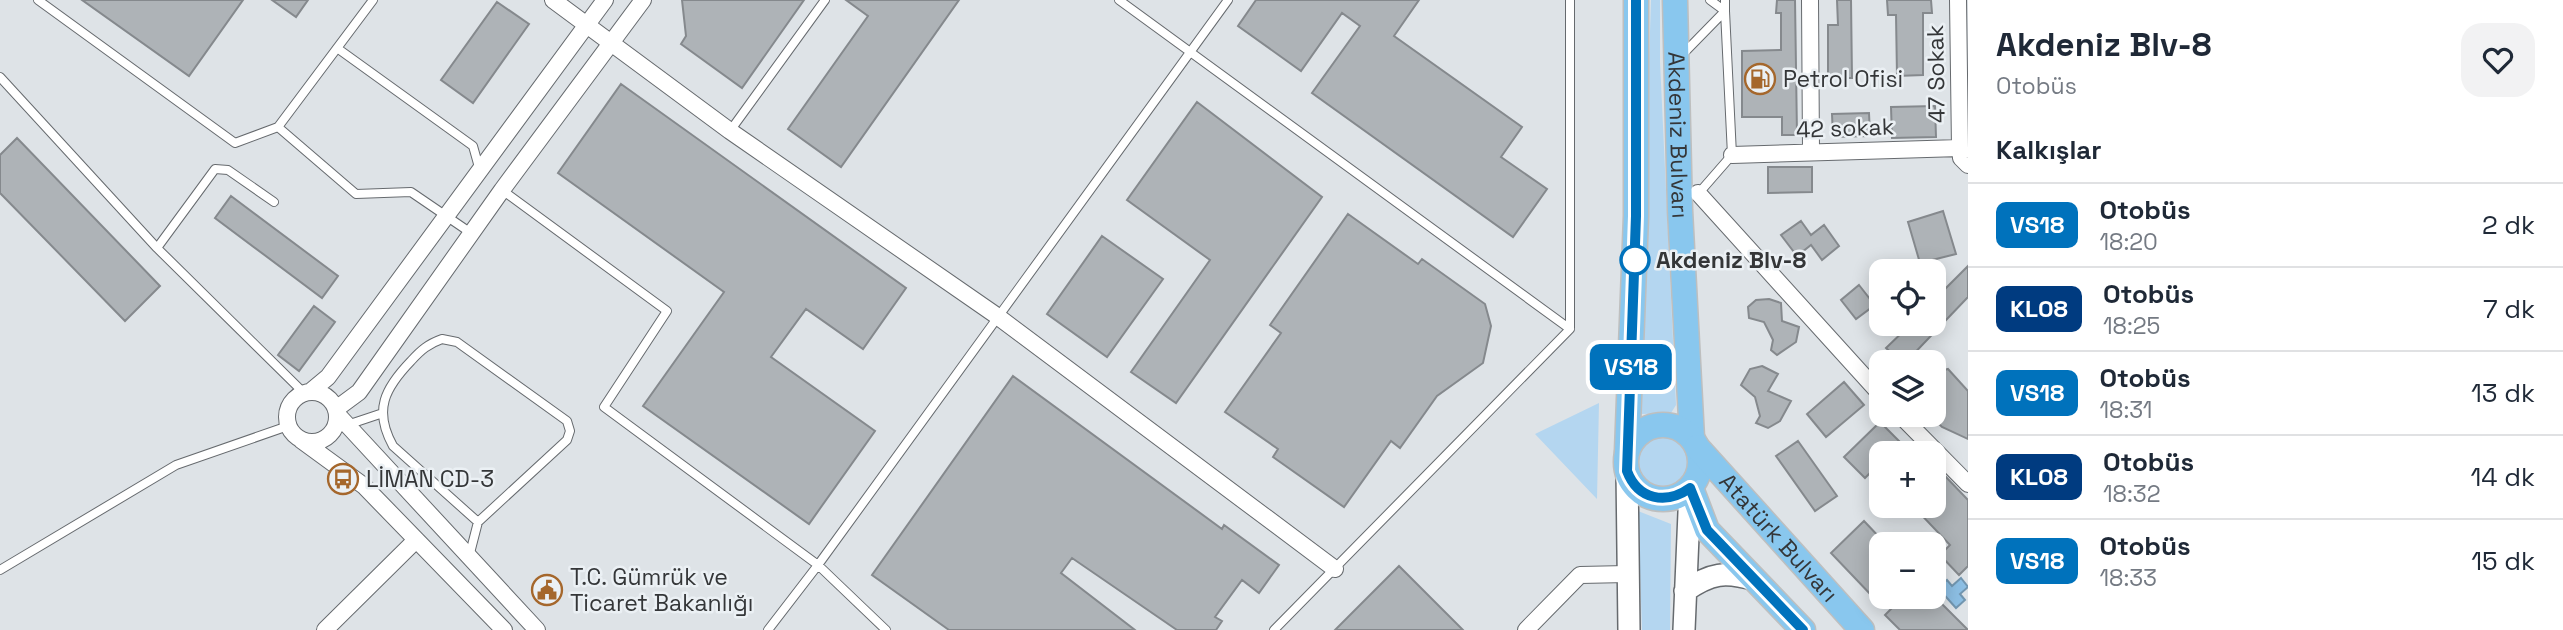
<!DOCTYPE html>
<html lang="tr">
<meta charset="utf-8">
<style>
body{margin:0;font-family:"Space Grotesk",sans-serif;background:#f2f2f3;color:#1f2937;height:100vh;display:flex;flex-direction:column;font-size:26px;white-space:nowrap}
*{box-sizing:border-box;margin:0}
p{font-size:23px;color:#747a83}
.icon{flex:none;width:38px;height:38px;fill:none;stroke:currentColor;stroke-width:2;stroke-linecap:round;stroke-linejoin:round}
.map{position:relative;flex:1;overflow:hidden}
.drawer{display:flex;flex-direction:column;background:#fff;width:595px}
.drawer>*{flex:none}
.badge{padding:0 14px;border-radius:10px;font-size:24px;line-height:46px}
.controls{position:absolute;left:1869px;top:259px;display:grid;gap:14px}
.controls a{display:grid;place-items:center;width:77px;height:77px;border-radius:14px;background:#fff;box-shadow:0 4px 18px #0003;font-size:35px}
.map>.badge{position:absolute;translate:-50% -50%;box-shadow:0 0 0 4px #fff}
h2{padding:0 28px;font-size:26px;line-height:63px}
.round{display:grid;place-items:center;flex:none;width:74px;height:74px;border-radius:21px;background:#f2f2f3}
.summary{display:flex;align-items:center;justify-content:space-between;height:119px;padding:0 28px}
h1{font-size:33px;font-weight:700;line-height:52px}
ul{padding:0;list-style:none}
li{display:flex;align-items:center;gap:21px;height:84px;padding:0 28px;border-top:2px solid #e0e1e3}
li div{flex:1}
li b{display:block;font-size:26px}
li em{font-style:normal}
li .badge{min-width:77px;font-weight:700;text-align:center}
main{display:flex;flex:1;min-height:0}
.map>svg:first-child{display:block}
</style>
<main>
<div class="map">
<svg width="1968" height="630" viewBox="0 0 1968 630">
<rect width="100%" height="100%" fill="#dee3e7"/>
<!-- green -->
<path fill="#b4d6f0" d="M 1651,0 L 1660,0 L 1660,62 L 1676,405 L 1671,413 L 1642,414 L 1638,408 Z
M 1599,403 L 1597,499 L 1535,434 Z
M1638 461a25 25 0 1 1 50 0a25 25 0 1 1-50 0Z
M 1638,511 L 1671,524 L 1670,630 L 1642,630 Z"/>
<!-- water -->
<path fill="#8dbfe4" stroke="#7296b0" stroke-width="2" d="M 1961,578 L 1968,587 L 1960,594 L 1965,600 L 1956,608 L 1938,588 L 1947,580 L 1952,586 Z"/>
<!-- building -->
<path fill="#aeb3b7" stroke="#85898d" stroke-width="2" d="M 82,0 L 243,0 L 189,76 Z
M 272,0 L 308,0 L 296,17 Z
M 682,0 L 804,0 L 742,88 L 681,44 L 686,36 Z
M 846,0 L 959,0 L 841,167 L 788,129 L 868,16 Z
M 1256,0 L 1419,0 L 1394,36 L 1522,127 L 1501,157 L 1547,189 L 1513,237 L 1312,93 L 1360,26 L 1342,13 L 1301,71 L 1238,26 Z
M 1777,0 L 1795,0 L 1797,135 L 1782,135 L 1782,117 L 1742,117 L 1742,51 L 1781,50 L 1781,13 L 1776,13 Z
M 1837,0 L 1851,0 L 1852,78 L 1828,78 L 1828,25 L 1838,25 Z
M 1887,0 L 1931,0 L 1932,13 L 1923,13 L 1923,75 L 1897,76 L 1896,15 L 1888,15 Z
M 497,2 L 529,24 L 473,103 L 441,80 Z
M 621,84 L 906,288 L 863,349 L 806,309 L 771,357 L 875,431 L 809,524 L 643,406 L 724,292 L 558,173 Z
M 1197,102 L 1322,197 L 1176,403 L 1131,372 L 1210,260 L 1127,200 Z
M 1935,106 L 1936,137 L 1892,138 L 1891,107 Z
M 1869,113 L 1870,136 L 1833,137 L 1832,114 Z
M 17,138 L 160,286 L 125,321 L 0,193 L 0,155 Z
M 1768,167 L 1812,167 L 1812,192 L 1768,193 Z
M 231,196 L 338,276 L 322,298 L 215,218 Z
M 1943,211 L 1956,254 L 1920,263 L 1908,222 Z
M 1348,214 L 1418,264 L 1422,259 L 1485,304 L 1491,326 L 1483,363 L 1437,396 L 1400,448 L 1391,441 L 1344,507 L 1273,457 L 1278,449 L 1225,412 L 1281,333 L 1270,325 Z
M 1801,221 L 1811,235 L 1824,225 L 1839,246 L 1822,260 L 1811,245 L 1797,256 L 1781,235 Z
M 1102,236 L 1163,279 L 1107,357 L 1047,314 Z
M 1968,266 L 1968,297 L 1906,362 L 1901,362 L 1886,348 L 1911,324 L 1934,324 L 1934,300 Z
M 1859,285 L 1870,299 L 1881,289 L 1881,321 L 1871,308 L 1856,319 L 1841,300 Z
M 1769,299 L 1781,303 L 1782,321 L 1799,327 L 1796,342 L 1777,355 L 1771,350 L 1773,340 L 1764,322 L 1749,318 L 1748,307 L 1756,300 Z
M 314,306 L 335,322 L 299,371 L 278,355 Z
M 1762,366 L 1778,374 L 1768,391 L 1791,401 L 1780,421 L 1768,428 L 1756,423 L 1760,416 L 1755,397 L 1741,385 L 1750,369 Z
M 1948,369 L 1968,391 L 1968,439 L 1942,427 L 1934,419 L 1934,373 Z
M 1013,376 L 1222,529 L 1224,525 L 1279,565 L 1259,593 L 1242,580 L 1215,617 L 1222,621 L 1216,630 L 1177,630 L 1072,558 L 1061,573 L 1135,630 L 949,630 L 872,575 Z
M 1844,382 L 1864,405 L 1826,437 L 1807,414 Z
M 1880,422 L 1911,453 L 1881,453 L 1881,482 L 1871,472 L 1865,478 L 1844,457 Z
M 1798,441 L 1837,496 L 1815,511 L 1776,456 Z
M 1945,476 L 1968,500 L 1968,566 L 1959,575 L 1940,555 L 1950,545 L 1913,506 L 1934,506 L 1934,486 Z
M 1864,521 L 1881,539 L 1881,589 L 1873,597 L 1831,553 Z
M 1399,566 L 1463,630 L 1335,630 Z
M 1903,597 L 1935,597 L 1968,630 L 1900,630 L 1885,615 Z"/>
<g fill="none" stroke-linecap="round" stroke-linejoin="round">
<!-- lane casing -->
<g stroke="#666a6e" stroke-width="10">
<path id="lane" d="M 38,0 L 235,143 L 278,127
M 373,0 L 278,127 L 356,194 L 411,192 L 471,233
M 1119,0 L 1570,329
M 337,48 L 473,146 L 480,171
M 1681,56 L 1725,11 L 1725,0
M 0,77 L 157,248 L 304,393
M 730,131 L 825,0
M 502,190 L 667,311 L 604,407 L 818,565 L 886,630
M 1698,194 L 1732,155 L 1725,11 L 1710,0
M 157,248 L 215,169 L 228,170 L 274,202
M 442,339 L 457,342 L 567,421 L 570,431 L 567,440 L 478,522 L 393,446 C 373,410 385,388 411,361 C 421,350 428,344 442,339 Z
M 347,425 L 383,413
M 469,557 L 478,522
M 0,570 L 176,465 L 288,426
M 768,630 L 818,565 L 1228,0
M 1274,630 L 1570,329 L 1570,0"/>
</g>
<!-- street casing -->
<g stroke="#666a6e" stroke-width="18">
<path id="street" d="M 553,0 L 730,131 L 997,316 L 1335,569
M 1810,0 L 1811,151
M 1958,0 L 1960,148 L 1961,158 L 1968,165
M 1732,155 L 1960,148
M 1698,193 L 1881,395
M287 417a25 25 0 1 1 50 0a25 25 0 1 1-50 0Z
M 310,392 L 328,377 L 605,0
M 336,409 L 359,392 L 502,190 L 643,0
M 338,415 L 537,630
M 1900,415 L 1968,484
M 301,440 L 364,486 L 504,630
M 325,630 L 416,540
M 1526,630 L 1580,575 L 1627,574"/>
</g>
<!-- secondary casing -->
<g stroke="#666a6e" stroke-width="24">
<path id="secondary" d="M 1627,471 L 1629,630
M 1685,591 C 1711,573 1725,571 1755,580
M 1684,630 L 1690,489"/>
</g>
<!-- primary casing -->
<g stroke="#bebfbf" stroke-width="27">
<g id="primary">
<path id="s1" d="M 1675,0 L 1680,210 L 1692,438"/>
<circle cx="1663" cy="462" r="37"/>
<path id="s2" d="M 1697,447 L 1862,630"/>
<path d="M 1627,451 L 1636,216 L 1636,0"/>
<path d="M 1691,488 L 1707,530 L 1803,630"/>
</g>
</g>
<!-- lane -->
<use href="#lane" stroke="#fff" stroke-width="8"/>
<!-- street -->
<use href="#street" stroke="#fff" stroke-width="16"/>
<!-- secondary -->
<use href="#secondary" stroke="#fff" stroke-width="21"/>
<!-- primary -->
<use href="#primary" stroke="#89c7ee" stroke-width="24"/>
</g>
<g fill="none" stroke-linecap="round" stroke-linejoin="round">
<!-- line casing -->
<g stroke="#fff" stroke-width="16">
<path id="line" d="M 1636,0 L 1636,216 L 1627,471 C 1638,500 1666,505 1690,488 L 1707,530 L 1803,630"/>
</g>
<!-- line -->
<use href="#line" stroke="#0072bc" stroke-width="10"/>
</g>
<!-- icons -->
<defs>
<g id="fuel-ring" transform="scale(1.575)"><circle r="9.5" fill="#ebf0f4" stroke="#a5672c" stroke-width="1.5"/><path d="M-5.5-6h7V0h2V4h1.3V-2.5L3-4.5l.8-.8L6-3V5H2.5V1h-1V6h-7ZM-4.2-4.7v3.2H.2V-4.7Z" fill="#a5672c"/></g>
<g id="bus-ring" transform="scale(1.575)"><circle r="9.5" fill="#ebf0f4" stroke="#a5672c" stroke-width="1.5"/><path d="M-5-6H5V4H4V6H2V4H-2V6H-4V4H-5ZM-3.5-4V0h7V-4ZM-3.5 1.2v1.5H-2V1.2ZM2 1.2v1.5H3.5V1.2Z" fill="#a5672c"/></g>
<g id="civic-ring" transform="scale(1.575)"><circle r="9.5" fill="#ebf0f4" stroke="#a5672c" stroke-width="1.5"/><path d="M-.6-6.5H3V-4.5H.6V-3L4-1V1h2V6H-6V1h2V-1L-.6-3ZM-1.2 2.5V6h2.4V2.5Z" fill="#a5672c"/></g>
</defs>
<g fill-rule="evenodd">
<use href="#fuel-ring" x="1760" y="79"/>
<use href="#bus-ring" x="343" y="479"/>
<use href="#civic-ring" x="547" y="590"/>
</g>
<!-- markers -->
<circle fill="#fff" stroke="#0072bc" stroke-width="3.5" cx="1635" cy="260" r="14"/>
<g text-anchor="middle" stroke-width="5" stroke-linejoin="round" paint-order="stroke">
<!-- street labels -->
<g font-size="23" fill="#343638" stroke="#ebf0f4">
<text transform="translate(1936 74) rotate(-91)" y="8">47 Sokak</text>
<text transform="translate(1845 128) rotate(-2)" y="8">42 sokak</text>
<text dy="8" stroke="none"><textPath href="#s1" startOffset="135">Akdeniz Bulvarı</textPath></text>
<text dy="8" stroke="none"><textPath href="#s2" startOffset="122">Atatürk Bulvarı</textPath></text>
</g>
<!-- poi labels -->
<g font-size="23" fill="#343638" stroke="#ebf0f4" text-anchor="start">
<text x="1783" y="87">Petrol Ofisi</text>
<text x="366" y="487">LİMAN CD-3</text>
<text x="570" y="585">T.C. Gümrük ve<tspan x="570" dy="26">Ticaret Bakanlığı</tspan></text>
</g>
<!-- stop labels -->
<g font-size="23" font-weight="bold" fill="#343638" stroke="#ebf0f4" text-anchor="start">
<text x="1656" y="268">Akdeniz Blv-8</text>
</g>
</g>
</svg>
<div class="controls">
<a><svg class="icon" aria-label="locate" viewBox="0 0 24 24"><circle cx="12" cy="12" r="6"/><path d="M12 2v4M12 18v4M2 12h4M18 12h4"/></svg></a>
<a><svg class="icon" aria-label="layers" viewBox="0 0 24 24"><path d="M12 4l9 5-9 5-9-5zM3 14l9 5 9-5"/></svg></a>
<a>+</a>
<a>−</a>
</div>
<b class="badge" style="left:1631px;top:367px;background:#0072bc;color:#fff">VS18</b>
</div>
<section class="drawer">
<div class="summary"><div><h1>Akdeniz Blv-8</h1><p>Otobüs</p></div><a class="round"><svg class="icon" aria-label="heart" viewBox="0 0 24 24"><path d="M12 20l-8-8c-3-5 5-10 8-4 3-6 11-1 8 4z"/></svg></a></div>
<h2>Kalkışlar</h2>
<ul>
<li><span class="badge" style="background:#0072bc;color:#fff">VS18</span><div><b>Otobüs</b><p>18:20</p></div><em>2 dk</em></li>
<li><span class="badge" style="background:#003b80;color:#fff">KL08</span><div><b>Otobüs</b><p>18:25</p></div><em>7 dk</em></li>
<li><span class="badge" style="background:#0072bc;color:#fff">VS18</span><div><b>Otobüs</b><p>18:31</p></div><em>13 dk</em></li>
<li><span class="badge" style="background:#003b80;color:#fff">KL08</span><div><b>Otobüs</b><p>18:32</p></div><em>14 dk</em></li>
<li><span class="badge" style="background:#0072bc;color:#fff">VS18</span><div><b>Otobüs</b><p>18:33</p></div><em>15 dk</em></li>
</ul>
</section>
</main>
